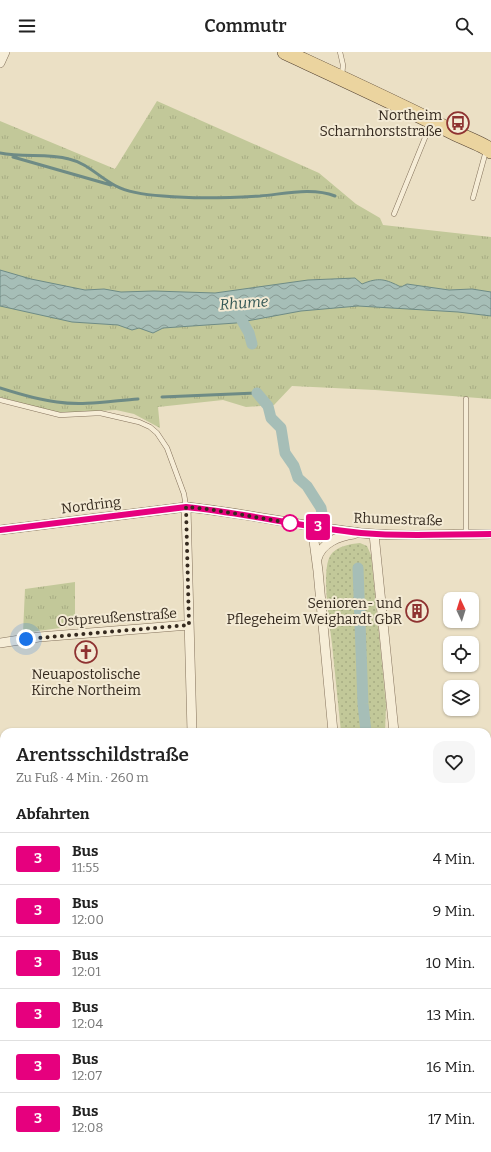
<!DOCTYPE html>
<html lang="de">
<meta charset="utf-8">
<style>
body{margin:0;font-family:Bitter,serif;background:#f6f6f6;color:#222;height:100vh;display:flex;flex-direction:column;font-size:15px;white-space:nowrap}
*{box-sizing:border-box;margin:0}
p{font-size:13px;color:#767676}
.icon{flex:none;width:22px;height:22px;fill:none;stroke:currentColor;stroke-width:2;stroke-linecap:round;stroke-linejoin:round}
.map{position:relative;flex:1;overflow:hidden}
.details{position:absolute;left:0px;top:676px;width:491px;height:424px;display:flex;flex-direction:column;background:#fff;border-radius:12px 12px 0 0;box-shadow:0 1px 3px #0004}
.details>*{flex:none}
.badge{padding:0 8px;border-radius:3px;font-size:14px;line-height:26px}
.needle{width:26px;rotate:356deg}
.controls{position:absolute;left:443px;top:540px;display:grid;gap:8px}
.controls a{display:grid;place-items:center;width:36px;height:36px;border-radius:8px;background:#fff;box-shadow:0 1px 3px #0004;font-size:20px}
.you{position:absolute;width:20px;height:20px;margin:-10px;border:3px solid #fff;border-radius:50%;background:#1a73e8;box-shadow:0 0 0 6px #1a73e833}
.map>.badge{position:absolute;translate:-50% -50%;box-shadow:0 0 0 2px #fff}
h2{padding:0 16px;font-size:15px;line-height:36px}
.round{display:grid;place-items:center;flex:none;width:42px;height:42px;border-radius:12px;background:#f6f6f6}
.summary{display:flex;align-items:center;justify-content:space-between;height:68px;padding:0 16px}
h1{font-size:19px;font-weight:600;line-height:30px}
ul{padding:0;list-style:none}
li{display:flex;align-items:center;gap:12px;height:52px;padding:0 16px;border-top:1px solid #e0e0e0}
li div{flex:1}
li b{display:block;font-size:15px}
li em{font-style:normal}
li .badge{min-width:44px;font-weight:700;text-align:center}
header{display:flex;justify-content:space-between;align-items:center;height:52px;padding:0 16px;background:#fff;font-size:18px;font-weight:600}
.map>svg:first-child{display:block}
</style>
<header><svg class="icon" aria-label="menu" viewBox="0 0 24 24"><path d="M4 6h16M4 12h16M4 18h16"/></svg>Commutr<svg class="icon" aria-label="search" viewBox="0 0 24 24"><circle cx="10" cy="10" r="6"/><path d="M15 15l6 6"/></svg></header>
<div class="map">
<svg width="491" height="1100" viewBox="0 0 491 1100">
<defs>
<pattern id="grass-dots" width="8" height="8" patternUnits="userSpaceOnUse"><rect width="8" height="8" fill="#c2c899"/><path d="M2 2h.1M6 6h.1" fill="none" stroke="#a7ac83" stroke-width="1.8" stroke-linecap="round"/></pattern>
<pattern id="park-tufts" width="24" height="20" patternUnits="userSpaceOnUse"><rect width="24" height="20" fill="#c2c899"/><path d="M3 7l-1-3M5 7V3M7 7l1-3M15 17l-1-3M17 17v-4M19 17l1-3" fill="none" stroke="#a7ac83"/></pattern>
<pattern id="water-waves" width="16" height="10" patternUnits="userSpaceOnUse"><rect width="16" height="10" fill="#a6beb7"/><path d="M0 5q4-4 8 0t8 0" fill="none" stroke="#889b94"/></pattern>
</defs>
<rect width="100%" height="100%" fill="#ebe0c5"/>
<!-- grass -->
<path fill="url(#grass-dots)" d="M 360,491 L 367,494 L 371,503 L 386,653 L 385,680 L 341,680 C 338,651 335,621 332,592 C 330,572 321,520 330,504 C 336,494 350,492 360,491 Z"/>
<!-- park -->
<path fill="url(#park-tufts)" d="M 157,49 L 319,121 L 356,152 L 380,166 L 383,173 L 491,185 L 491,347 L 375,338 L 292,334 L 274,353 L 246,355 L 223,348 L 158,355 L 160,376 L 134,362 L 116,358 L 62,361 L 39,356 L 0,345 L 0,69 L 115,117 Z
M 75,530 L 75,574 L 23,581 L 25,537 Z
M 487,1078 L 491,1078 L 491,1097 L 465,1100 L 306,1100 L 340,1096 L 487,1096 Z"/>
<!-- water -->
<path fill="url(#water-waves)" stroke="#6e8b85" d="M 0,218 L 31,227 L 85,238 L 104,237 L 121,240 L 154,239 L 215,241 L 308,228 L 355,226 L 362,232 C 379,225 385,227 401,235 L 407,232 L 449,238 L 472,237 L 491,240 L 491,264 L 458,260 L 358,254 L 301,259 L 236,271 L 163,276 L 153,281 L 139,276 L 132,278 L 118,273 L 72,270 L 0,254 Z"/>
<g fill="none" stroke-linecap="round" stroke-linejoin="round">
<!-- stream -->
<path stroke="#6e8b85" stroke-width="3" d="M 0,101 C 23,106 46,101 69,107 C 87,111 100,126 116,134 C 129,141 148,143 163,144 C 195,147 227,146 260,144 C 284,142 312,135 335,144
M 13,105 L 111,133
M 0,336 C 19,342 38,348 57,350 C 83,354 111,349 138,347
M 162,345 L 257,341"/>
<!-- canal -->
<path stroke="#a6beb7" stroke-width="11" d="M 236,258 L 249,281 L 252,292
M 257,341 L 268,354 L 271,366 L 281,376 L 285,401 L 294,414 L 298,426 L 307,434 L 321,456 L 323,467
M 358,516 L 363,652 L 366,680
M 487,873 L 491,875"/>
<!-- lane casing -->
<g stroke="#84725c" stroke-width="5.5">
<path id="lane" d="M 340,0 L 343,13 L 342,23
M 473,146 L 486,99
M 394,162 L 431,71
M 0,348 L 60,363 L 100,361 L 139,370 L 150,375 L 157,381 L 167,396 L 184,442 L 186,455
M 466,482 L 466,347"/>
</g>
<!-- street casing -->
<g stroke="#84725c" stroke-width="10">
<path id="street" d="M 0,11 L 5,0
M 186,455 L 192,680
M 312,474 L 318,519 L 333,680
M 0,478 L 186,455 C 245,461 302,474 361,481 C 403,485 448,482 491,482
M 374,482 L 394,680
M 317,507 C 321,491 339,484 354,482
M 0,591 L 39,585 L 189,573
M 487,698 L 491,699
M 0,704 L 4,703
M 487,795 L 491,797
M 487,919 L 491,921
M 0,963 L 4,963
M 36,1096 L 36,1100
M 239,1096 L 244,1100
M 217,1100 L 218,1096"/>
</g>
<!-- primary casing -->
<g stroke="#524030" stroke-width="16">
<path id="primary" d="M 285,0 C 341,26 398,52 453,80 C 462,85 485,93 491,99"/>
</g>
<!-- lane -->
<use href="#lane" stroke="#f6edd7" stroke-width="4.5"/>
<!-- street -->
<use href="#street" stroke="#f6edd7" stroke-width="9"/>
<!-- primary -->
<use href="#primary" stroke="#ebd49f" stroke-width="15"/>
</g>
<g fill="none" stroke-linecap="round" stroke-linejoin="round">
<!-- line casing -->
<g stroke="#fff" stroke-width="9">
<path id="line" d="M 0,478 L 186,455 C 245,461 302,475 361,481 C 404,485 448,482 491,482"/>
</g>
<!-- line -->
<use href="#line" stroke="#e6007e" stroke-width="6"/>
<!-- walk -->
<path stroke="#352a1f" stroke-width="4" stroke-dasharray="0 7.2" d="M 26,587 L 189,573 L 186,455 L 208,457 L 290,471"/>
</g>
<!-- icons -->
<defs>
<g id="bus-ring" transform="scale(1.15)"><circle r="9.5" fill="#f3ead4" stroke="#8e3231" stroke-width="1.5"/><path d="M-5-6H5V4H4V6H2V4H-2V6H-4V4H-5ZM-3.5-4V0h7V-4ZM-3.5 1.2v1.5H-2V1.2ZM2 1.2v1.5H3.5V1.2Z" fill="#8e3231"/></g>
<g id="building-ring" transform="scale(1.15)"><circle r="9.5" fill="#f3ead4" stroke="#8e3231" stroke-width="1.5"/><path d="M-4-6H4V6H1V3H-1V6H-4ZM-2.5-4.3h1.7v1.8h-1.7ZM.8-4.3h1.7v1.8H.8ZM-2.5-1h1.7V.8h-1.7ZM.8-1h1.7V.8H.8Z" fill="#8e3231"/></g>
<g id="church-ring" transform="scale(1.15)"><circle r="9.5" fill="#f3ead4" stroke="#8e3231" stroke-width="1.5"/><path d="M-1.2-6h2.4v3.5h3.3v2.4h-3.3V6h-2.4V-.1h-3.3v-2.4h3.3Z" fill="#8e3231"/></g>
</defs>
<g fill-rule="evenodd">
<use href="#bus-ring" x="458" y="71"/>
<use href="#building-ring" x="417" y="559"/>
<use href="#church-ring" x="86" y="600"/>
</g>
<!-- markers -->
<circle fill="#fff" stroke="#e6007e" stroke-width="2" cx="290" cy="471" r="8"/>
<g text-anchor="middle" stroke-width="4" stroke-linejoin="round" paint-order="stroke">
<!-- poi labels -->
<g font-size="14" fill="#352a1f" stroke="#f3ead4" text-anchor="end">
<text x="442" y="68">Northeim<tspan x="442" dy="16">Scharnhorststraße</tspan></text>
<text x="402" y="556">Senioren- und<tspan x="402" dy="16">Pflegeheim Weighardt GbR</tspan></text>
<text x="86" y="627" text-anchor="middle">Neuapostolische<tspan x="86" dy="16">Kirche Northeim</tspan></text>
</g>
<!-- street labels -->
<g font-size="14" fill="#352a1f" stroke="#f3ead4">
<text transform="translate(91 453) rotate(-7)" y="5">Nordring</text>
<text transform="translate(398 467) rotate(2)" y="5">Rhumestraße</text>
<text transform="translate(117 565) rotate(-4)" y="5">Ostpreußenstraße</text>
</g>
<!-- water labels -->
<g font-size="15" font-style="italic" fill="#2f5452" stroke="#f3ead4">
<text transform="translate(244 251) rotate(-4)" y="5">Rhume</text>
</g>
</g>
</svg>
<div class="controls">
<a><svg class="needle" viewBox="-14 -14 28 28"><path d="M0-13l5 13h-10z" fill="#e53935"/><path d="M0 13l5-13h-10z" fill="#767676"/></svg></a>
<a><svg class="icon" aria-label="locate" viewBox="0 0 24 24"><circle cx="12" cy="12" r="6"/><path d="M12 2v4M12 18v4M2 12h4M18 12h4"/></svg></a>
<a><svg class="icon" aria-label="layers" viewBox="0 0 24 24"><path d="M12 4l9 5-9 5-9-5zM3 14l9 5 9-5"/></svg></a>
</div>
<div class="you" style="left:26px;top:587px"></div>
<b class="badge" style="left:318px;top:475px;background:#e6007e;color:#fff">3</b>
<section class="details">
<div class="summary"><div><h1>Arentsschildstraße</h1><p>Zu Fuß · 4 Min. · 260 m</p></div><a class="round"><svg class="icon" aria-label="heart" viewBox="0 0 24 24"><path d="M12 20l-8-8c-3-5 5-10 8-4 3-6 11-1 8 4z"/></svg></a></div>
<h2>Abfahrten</h2>
<ul>
<li><span class="badge" style="background:#e6007e;color:#fff">3</span><div><b>Bus</b><p>11:55</p></div><em>4 Min.</em></li>
<li><span class="badge" style="background:#e6007e;color:#fff">3</span><div><b>Bus</b><p>12:00</p></div><em>9 Min.</em></li>
<li><span class="badge" style="background:#e6007e;color:#fff">3</span><div><b>Bus</b><p>12:01</p></div><em>10 Min.</em></li>
<li><span class="badge" style="background:#e6007e;color:#fff">3</span><div><b>Bus</b><p>12:04</p></div><em>13 Min.</em></li>
<li><span class="badge" style="background:#e6007e;color:#fff">3</span><div><b>Bus</b><p>12:07</p></div><em>16 Min.</em></li>
<li><span class="badge" style="background:#e6007e;color:#fff">3</span><div><b>Bus</b><p>12:08</p></div><em>17 Min.</em></li>
</ul>
</section>
</div>
